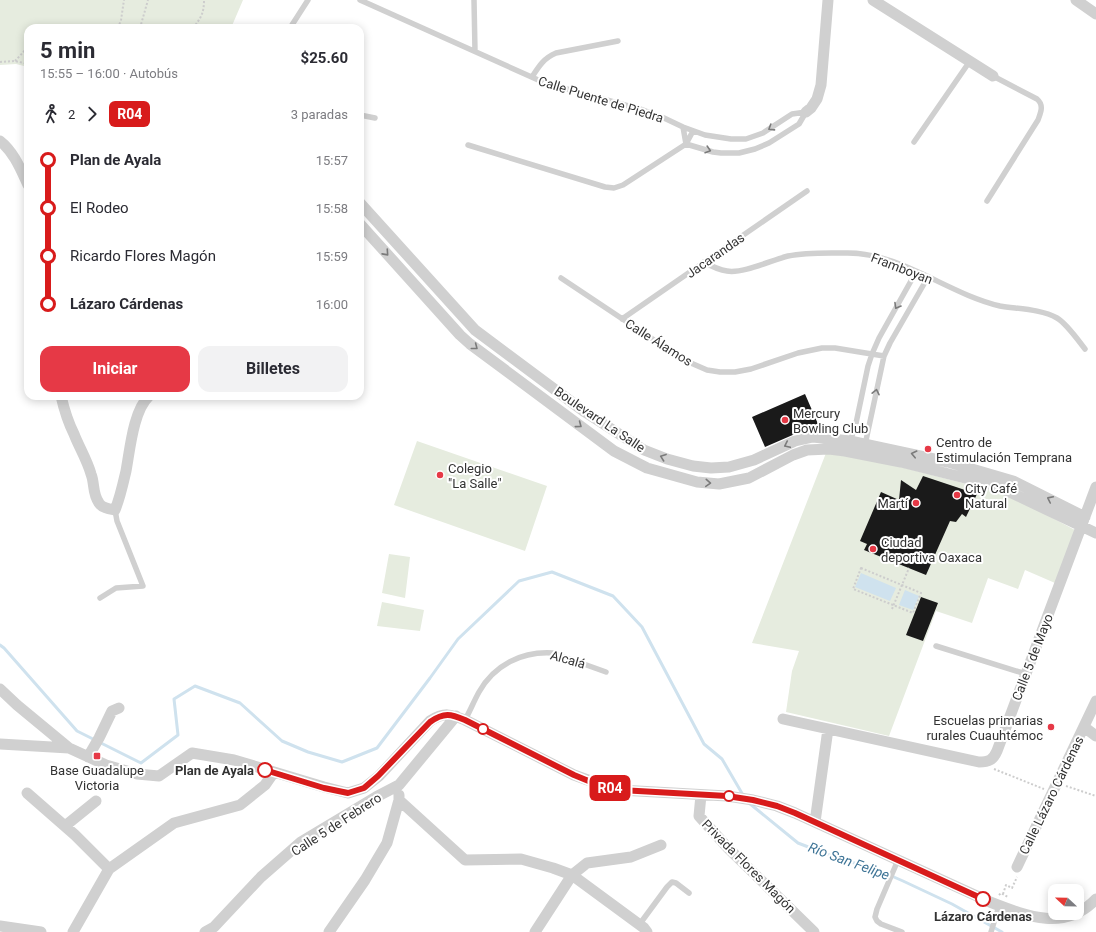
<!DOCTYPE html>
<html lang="es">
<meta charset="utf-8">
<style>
body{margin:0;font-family:Roboto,sans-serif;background:#f2f2f3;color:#2b2b33;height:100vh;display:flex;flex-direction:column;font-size:15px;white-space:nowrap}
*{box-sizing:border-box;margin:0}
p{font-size:13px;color:#7c7c81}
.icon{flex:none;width:22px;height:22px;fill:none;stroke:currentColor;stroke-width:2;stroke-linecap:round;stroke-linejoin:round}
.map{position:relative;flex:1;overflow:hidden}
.details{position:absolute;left:24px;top:24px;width:340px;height:376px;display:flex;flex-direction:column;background:#fff;border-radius:12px;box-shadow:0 2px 10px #0003}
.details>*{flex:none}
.badge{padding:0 8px;border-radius:6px;font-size:14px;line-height:26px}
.needle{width:26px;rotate:292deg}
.controls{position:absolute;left:1048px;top:884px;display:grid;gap:8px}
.controls a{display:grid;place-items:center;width:36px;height:36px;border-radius:8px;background:#fff;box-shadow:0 2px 10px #0003;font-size:20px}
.map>.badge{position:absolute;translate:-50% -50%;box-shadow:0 0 0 2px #fff}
.legs{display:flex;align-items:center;gap:6px;height:44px;padding:0 16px;font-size:13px}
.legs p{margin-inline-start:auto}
.head{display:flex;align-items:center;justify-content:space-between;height:68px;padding:0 16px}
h1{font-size:22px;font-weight:700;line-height:30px}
.button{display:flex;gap:8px;margin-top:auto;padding:8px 16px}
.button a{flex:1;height:46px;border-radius:12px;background:#e63946;color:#fff;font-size:16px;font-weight:700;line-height:46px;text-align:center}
.button a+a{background:#f2f2f3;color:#2b2b33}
ul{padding:0 16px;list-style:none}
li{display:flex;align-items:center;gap:14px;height:48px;font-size:15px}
li i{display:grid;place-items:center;width:6px;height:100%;margin:0 5px;background:currentColor}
li i::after{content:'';width:10px;height:10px;margin:-5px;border:3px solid;border-radius:50%;background:#fff}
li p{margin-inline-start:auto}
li:first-child i{background:linear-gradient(#0000 50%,currentColor 0)}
li:last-child i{background:linear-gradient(currentColor 50%,#0000 0)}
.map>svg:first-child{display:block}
</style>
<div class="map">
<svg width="1096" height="932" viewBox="0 0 1096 932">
<rect width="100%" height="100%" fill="#fff"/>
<!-- green -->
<path fill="#e6ecdf" d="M 0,0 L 243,0 L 231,28 L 28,28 L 28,67 L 16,64 L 0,65 Z
M 417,441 L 547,486 L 525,551 L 394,505 Z
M 826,453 L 843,456 L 858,456 L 1009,495 L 1075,530 L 1055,583 L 1025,570 L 1018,589 L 988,578 L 972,623 L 936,611 L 889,736 L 786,712 L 792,671 L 799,651 L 752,643 Z
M 389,554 L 410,557 L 405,598 L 382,593 Z
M 382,602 L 424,610 L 420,631 L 377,626 Z"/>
<!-- water -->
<path fill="#cfe2ee" d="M 861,573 L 896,588 L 890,601 L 855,587 Z
M 905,590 L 919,596 L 913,610 L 899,605 Z"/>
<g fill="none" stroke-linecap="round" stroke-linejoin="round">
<!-- stream -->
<path stroke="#cfe2ee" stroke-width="3" d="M 0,645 L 4,648 L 77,731 L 141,763 L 178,735 L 174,699 L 195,686 L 240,703 L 282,741 L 308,752 L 342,762 L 377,748 L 430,678 L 458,639 L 519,581 L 552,572 L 613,596 L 642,627 L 704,744 L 722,759 L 743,795
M 749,803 L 798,843 L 842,860 L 871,867 L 903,881 L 952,904 L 1002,932"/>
</g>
<!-- building -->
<path fill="#1a1a1a" d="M 805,394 L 818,424 L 765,447 L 752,417 Z
M 923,476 L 977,494 L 966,517 L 962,514 L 956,522 L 950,521 L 926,575 L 864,550 L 867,544 L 860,541 L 881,492 L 899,500 L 901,480 L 916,490 Z
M 921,597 L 938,603 L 923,641 L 906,635 Z"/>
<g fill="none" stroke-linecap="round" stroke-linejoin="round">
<!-- path -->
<path stroke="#cdcdcd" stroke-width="2" stroke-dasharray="2 2" stroke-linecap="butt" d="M 118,28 L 121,20 L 124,0
M 140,28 L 148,0
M 193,28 C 201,18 204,13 204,0
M 15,61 L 28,47
M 0,62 L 15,61 L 28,64
M 861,568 L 921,593 L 913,613 L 853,589 Z
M 892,609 L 909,568
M 994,769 L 1044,789
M 1066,786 L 1096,796
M 1003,894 L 1006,885 L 1012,888 L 1017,877
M 999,895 L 1001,893 L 1008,897"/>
<!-- lane -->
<path stroke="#d0d0d0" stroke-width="5.5" d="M 360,0 L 545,83 L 643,110 L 664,118 L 683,127 L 705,135 L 731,139 L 746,139 L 763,133 L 792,114 L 806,112
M 474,0 L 475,51
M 290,28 L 308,0
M 532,77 C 539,66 544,58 556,53 L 618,41
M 360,115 L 375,118
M 683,127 L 686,144 L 713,152 L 721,153 L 739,153 L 755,149 L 769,143 L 799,124 L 806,112
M 914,142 L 970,61
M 468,145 L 605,187 L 614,188 L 623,185 L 686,144 L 693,131
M 987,201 L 1038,120 C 1041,112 1044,105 1037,99 L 993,76
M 704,262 C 711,266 719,270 727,271 C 742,274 772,260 788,256 C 807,252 827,253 846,253 C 900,252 948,294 1000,306 C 1018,309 1041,309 1057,318 C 1066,323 1078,340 1085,349
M 561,278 L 684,360 L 707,370 L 720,372 L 735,372 L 751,369 L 798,353 L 822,348 L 835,348 L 884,356
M 622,319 L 807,191
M 850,441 L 855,428 L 868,366 L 872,354 L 879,338 L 916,272
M 865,445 L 884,356 L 890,343 L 928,277
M 100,598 L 116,588 L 143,586 L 117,521 L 115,510
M 936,646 L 1026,674
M 465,720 C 470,711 474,701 479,692 C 494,665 522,651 553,653 L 606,672
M 898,860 L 877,909 L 875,917 L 877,921 L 881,924 L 902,932
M 639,925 L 667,887 L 672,882 L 676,883 L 689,893
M 991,932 L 999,906"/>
<!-- street -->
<path stroke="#d0d0d0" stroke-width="11" d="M 873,0 L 993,76
M 1076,0 L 1096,14
M 806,112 L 811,108 L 817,99 L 821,85 L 828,0
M 0,141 C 14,152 21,170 28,185
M 360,203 L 475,330 L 585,412 L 644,450 L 667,459 L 693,466 L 711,468 L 729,467 L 754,460 L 795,441 L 813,437 L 850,441 L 948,462 L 1013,481 L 1085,517
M 360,224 L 460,335 L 470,344 L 614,451 L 647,468 L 697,482 L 719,484 L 749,478 L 793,455 L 807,450 L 829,449 L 845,451 L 901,462 L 997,486 L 1096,533
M 61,396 C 64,409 68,422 74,434 C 79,447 87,460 91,474 C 95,484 92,493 99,503 C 102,508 110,509 115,510 C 120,498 123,484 126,471 C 130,450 133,411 149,396
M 0,689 L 17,705 L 69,748 L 106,765 L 137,774 L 159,776 L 192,753 L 234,760 L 324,787 L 348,793 L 364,788 L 379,776 L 430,721 C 444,712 451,714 465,720 L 574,775 C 590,781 604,786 620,790 L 727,796 L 753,800 L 777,806 L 795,813 L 990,902 C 1026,916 1065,932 1096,899
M 783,719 L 979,762 C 989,762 993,760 997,751 L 1096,487
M 1084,727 L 1096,736
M 0,744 L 69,748
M 88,757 L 99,738 L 112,711 L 119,708
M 27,793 L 75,835 L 109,869
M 701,795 L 699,816 L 728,848 L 814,932
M 399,800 L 465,860 L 521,859 L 553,868 L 572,875 L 644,928 L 647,932
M 815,822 L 828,729
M 65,826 L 96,801
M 1017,867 L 1096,701
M 0,926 L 41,932
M 73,932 L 109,869 L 174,823 L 240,805 L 265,785 L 274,772
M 205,932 L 214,927 L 261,877 L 301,842 L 376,797 L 399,785 L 456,716
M 329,932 L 365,880 L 387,843 L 399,800 L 399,795
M 535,932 L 572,875 L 587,863 L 631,857 L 661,845"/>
</g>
<!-- one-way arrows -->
<defs><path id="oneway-chevron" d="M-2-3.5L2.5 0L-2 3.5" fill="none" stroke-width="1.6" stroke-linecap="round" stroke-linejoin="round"/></defs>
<g stroke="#7a7a7a">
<use href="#oneway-chevron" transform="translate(771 128) rotate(148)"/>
<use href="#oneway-chevron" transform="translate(708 150) rotate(17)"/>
<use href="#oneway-chevron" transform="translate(386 253) rotate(48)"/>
<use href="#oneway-chevron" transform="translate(897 306) rotate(120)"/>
<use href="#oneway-chevron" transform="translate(475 347) rotate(38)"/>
<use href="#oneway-chevron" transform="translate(876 392) rotate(-78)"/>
<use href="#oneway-chevron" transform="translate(579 425) rotate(37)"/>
<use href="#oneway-chevron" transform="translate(787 445) rotate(155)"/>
<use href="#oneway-chevron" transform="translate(914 454) rotate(-167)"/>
<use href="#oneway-chevron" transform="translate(663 457) rotate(-160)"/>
<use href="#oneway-chevron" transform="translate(708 483) rotate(4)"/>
<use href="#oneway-chevron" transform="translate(1050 499) rotate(-154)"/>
</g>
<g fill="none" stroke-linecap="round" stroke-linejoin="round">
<!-- line-1 casing -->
<g stroke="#fff" stroke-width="9">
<path id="line-1" d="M 265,770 L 324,788 L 348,793 L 364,788 L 378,776 L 430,722 C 444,712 451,714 465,720 L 574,775 L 591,782 L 620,790 L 727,796 L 753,800 L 777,806 L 795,813 L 983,899"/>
</g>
<!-- line-1 -->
<use href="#line-1" stroke="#d81b1b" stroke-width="6"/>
</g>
<!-- markers -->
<g fill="#e63946" stroke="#fff" stroke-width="1.5">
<circle cx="785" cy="420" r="4"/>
<circle cx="928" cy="449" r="4"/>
<circle cx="440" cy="475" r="4"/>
<circle cx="957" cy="495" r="4"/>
<circle cx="916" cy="503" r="4"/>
<circle cx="873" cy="549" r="4"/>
<circle cx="1051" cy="727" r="4"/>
<rect x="93" y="752" width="8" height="8" rx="2"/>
</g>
<g fill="#fff" stroke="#d81b1b" stroke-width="2">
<circle cx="483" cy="729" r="5"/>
<circle cx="265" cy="770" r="7"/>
<circle cx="729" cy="796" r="5"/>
<circle cx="983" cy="899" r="7"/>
</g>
<g text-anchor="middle" stroke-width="4" stroke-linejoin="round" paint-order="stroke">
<!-- street labels -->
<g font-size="13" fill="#333" stroke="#fff">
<text transform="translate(601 99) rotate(17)" y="5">Calle Puente de Piedra</text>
<text transform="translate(715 255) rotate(-35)" y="5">Jacarandas</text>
<text transform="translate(902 268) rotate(21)" y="5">Framboyan</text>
<text transform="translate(659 342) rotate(32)" y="5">Calle Álamos</text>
<text transform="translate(600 419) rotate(34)" y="5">Boulevard La Salle</text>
<text transform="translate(1032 657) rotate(-69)" y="5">Calle 5 de Mayo</text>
<text transform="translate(568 659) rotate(16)" y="5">Alcalá</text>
<text transform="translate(1051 795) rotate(-64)" y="5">Calle Lázaro Cárdenas</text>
<text transform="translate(336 824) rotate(-33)" y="5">Calle 5 de Febrero</text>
<text transform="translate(749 866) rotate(45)" y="5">Privada Flores Magón</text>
</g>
<!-- poi labels -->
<g font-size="13" fill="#333" stroke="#fff" text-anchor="start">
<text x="793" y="418">Mercury<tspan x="793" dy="15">Bowling Club</tspan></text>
<text x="936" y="447">Centro de<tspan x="936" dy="15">Estimulación Temprana</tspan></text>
<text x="448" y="473">Colegio<tspan x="448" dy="15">"La Salle"</tspan></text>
<text x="965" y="493">City Café<tspan x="965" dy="15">Natural</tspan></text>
<text x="908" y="508" text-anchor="end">Martí</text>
<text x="881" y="547">Ciudad<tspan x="881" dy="15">deportiva Oaxaca</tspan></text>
<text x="1043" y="725" text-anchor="end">Escuelas primarias<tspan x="1043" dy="15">rurales Cuauhtémoc</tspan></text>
<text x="97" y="775" text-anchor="middle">Base Guadalupe<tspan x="97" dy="15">Victoria</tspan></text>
</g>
<!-- stop labels -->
<g font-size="13" font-weight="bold" fill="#333" stroke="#fff" text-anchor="end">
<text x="254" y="775">Plan de Ayala</text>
<text x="983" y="921" text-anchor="middle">Lázaro Cárdenas</text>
</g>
<!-- water labels -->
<g font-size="14" font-style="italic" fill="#3f7597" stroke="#fff">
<text transform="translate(849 861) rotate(20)" y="5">Río San Felipe</text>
</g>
</g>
</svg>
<div class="controls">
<a><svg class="needle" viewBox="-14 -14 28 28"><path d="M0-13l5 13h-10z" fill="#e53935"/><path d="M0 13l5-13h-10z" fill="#7c7c81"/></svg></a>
</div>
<b class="badge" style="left:610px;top:788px;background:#d81b1b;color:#fff">R04</b>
<section class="details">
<div class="head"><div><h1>5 min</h1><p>15:55 – 16:00 · Autobús</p></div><b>$25.60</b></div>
<div class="legs"><svg class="icon" aria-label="walk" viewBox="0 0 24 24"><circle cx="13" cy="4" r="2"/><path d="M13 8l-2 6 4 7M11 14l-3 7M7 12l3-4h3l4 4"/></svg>2<svg class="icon" aria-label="forward" viewBox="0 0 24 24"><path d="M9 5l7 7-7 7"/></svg><b class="badge" style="background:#d81b1b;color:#fff">R04</b><p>3 paradas</p></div>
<ul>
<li><i style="color:#d81b1b"></i><b>Plan de Ayala</b><p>15:57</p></li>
<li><i style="color:#d81b1b"></i><span>El Rodeo</span><p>15:58</p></li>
<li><i style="color:#d81b1b"></i><span>Ricardo Flores Magón</span><p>15:59</p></li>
<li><i style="color:#d81b1b"></i><b>Lázaro Cárdenas</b><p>16:00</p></li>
</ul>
<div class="button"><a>Iniciar</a><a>Billetes</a></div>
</section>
</div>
